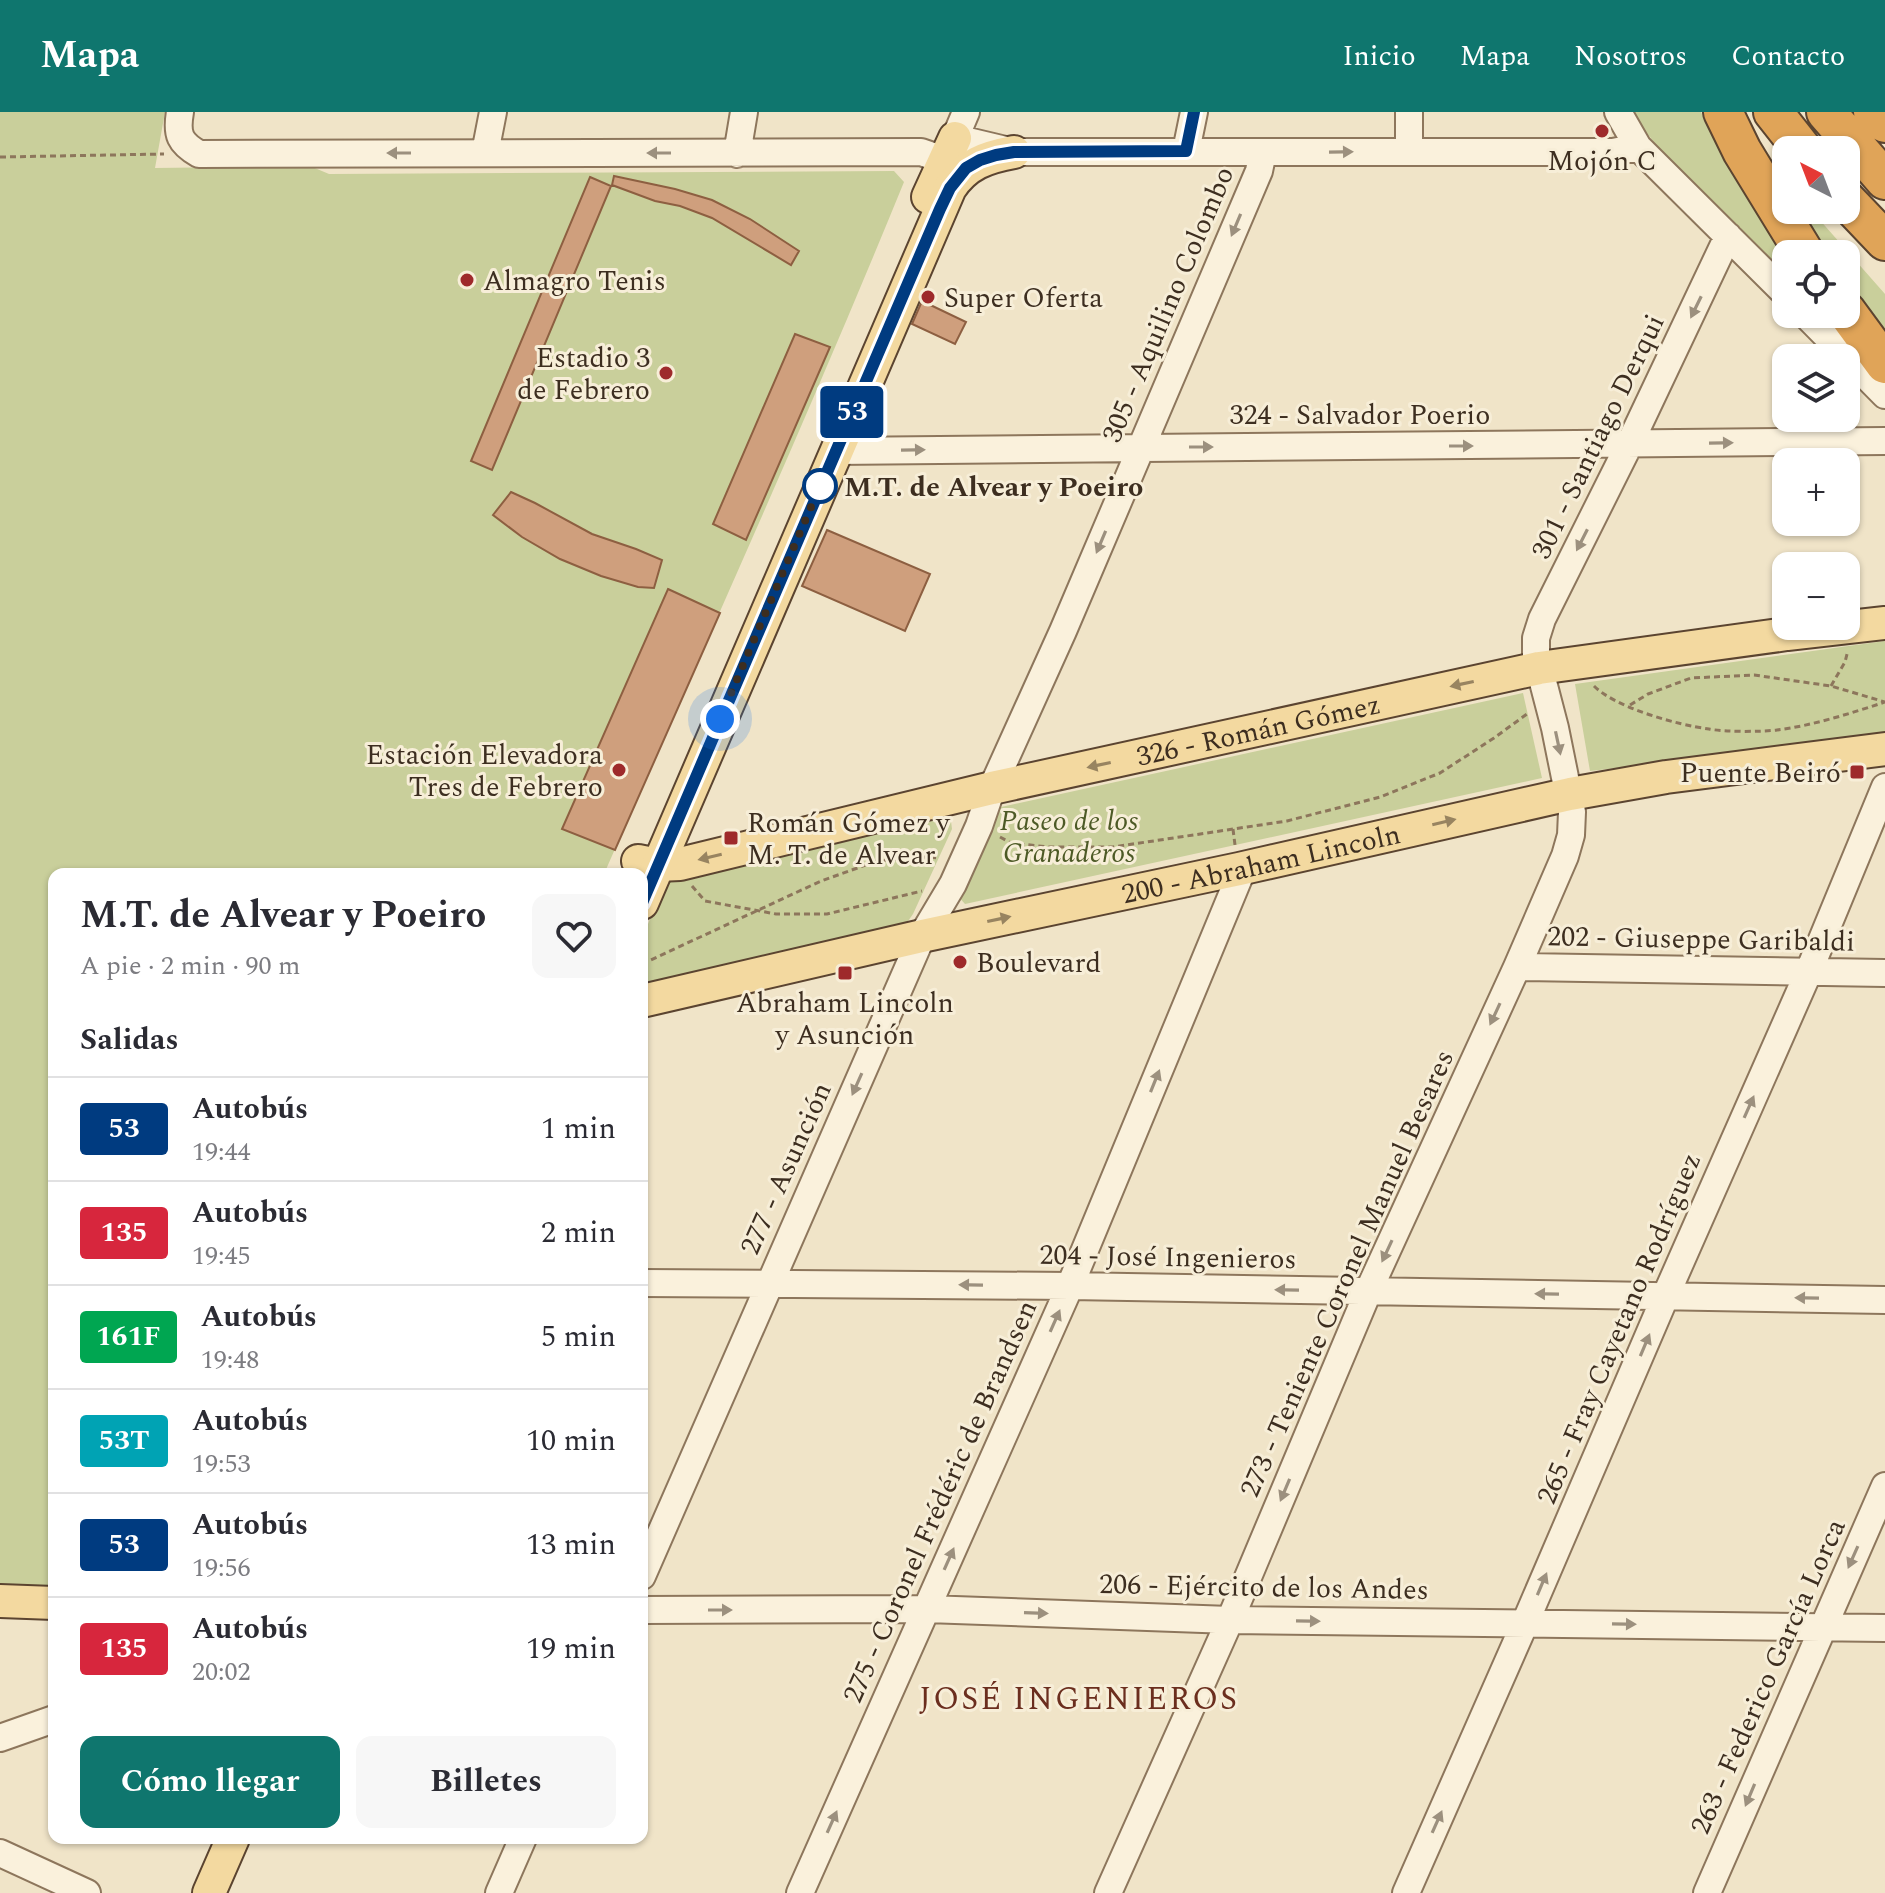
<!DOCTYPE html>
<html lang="es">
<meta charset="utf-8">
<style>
body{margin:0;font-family:Spectral,serif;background:#f7f7f7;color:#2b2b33;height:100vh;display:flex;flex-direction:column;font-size:30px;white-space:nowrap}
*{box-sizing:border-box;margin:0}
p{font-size:26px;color:#7c7c81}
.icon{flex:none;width:44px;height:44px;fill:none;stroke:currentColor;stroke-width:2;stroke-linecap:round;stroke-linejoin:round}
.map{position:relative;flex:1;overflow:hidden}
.sheet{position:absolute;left:48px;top:756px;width:600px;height:976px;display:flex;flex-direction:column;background:#fff;border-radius:16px;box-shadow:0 2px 6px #0004}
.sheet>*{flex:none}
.badge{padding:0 16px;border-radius:6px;font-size:28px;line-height:52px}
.needle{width:52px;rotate:318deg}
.controls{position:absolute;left:1772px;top:24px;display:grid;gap:16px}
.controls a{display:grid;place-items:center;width:88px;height:88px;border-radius:16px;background:#fff;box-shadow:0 2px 6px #0004;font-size:40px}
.you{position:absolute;width:40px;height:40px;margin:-20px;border:6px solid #fff;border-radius:50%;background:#1a73e8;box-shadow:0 0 0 12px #1a73e833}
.map>.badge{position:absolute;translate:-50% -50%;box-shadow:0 0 0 4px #fff}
h2{padding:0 32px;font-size:30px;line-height:72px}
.round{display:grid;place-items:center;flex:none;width:84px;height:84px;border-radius:16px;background:#f7f7f7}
.overview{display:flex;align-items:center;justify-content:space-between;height:136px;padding:0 32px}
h1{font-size:38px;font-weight:700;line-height:60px}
.button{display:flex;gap:16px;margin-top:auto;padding:16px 32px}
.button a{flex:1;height:92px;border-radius:16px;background:#0f766e;color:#fff;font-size:32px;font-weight:700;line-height:92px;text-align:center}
.button a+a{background:#f7f7f7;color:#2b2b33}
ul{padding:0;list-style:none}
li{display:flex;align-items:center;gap:24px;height:104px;padding:0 32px;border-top:2px solid #e1e1e2}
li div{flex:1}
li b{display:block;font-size:30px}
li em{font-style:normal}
li .badge{min-width:88px;font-weight:700;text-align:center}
header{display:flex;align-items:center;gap:48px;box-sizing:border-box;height:112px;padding:0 40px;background:#0f766e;color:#fff}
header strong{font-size:38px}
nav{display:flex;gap:44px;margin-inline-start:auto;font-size:28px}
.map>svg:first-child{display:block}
</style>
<header>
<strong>Mapa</strong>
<nav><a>Inicio</a><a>Mapa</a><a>Nosotros</a><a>Contacto</a></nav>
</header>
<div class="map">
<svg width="1885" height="1781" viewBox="0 0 1885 1781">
<rect width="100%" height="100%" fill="#f0e4c8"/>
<!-- green -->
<path fill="#c9cf9b" d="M 0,0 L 165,0 L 155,56 L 310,54 L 329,62 L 894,59 L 904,70 C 809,303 705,532 604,762 L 54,762 L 54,1479 L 0,1477 Z
M 1634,0 L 1701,0 L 1713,25 L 1776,123 L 1786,142 L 1786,169 L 1678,61 L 1639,11 Z
M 1789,98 L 1811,98 L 1885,182 L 1885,236 L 1846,184 L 1846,142 L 1816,142 Z
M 1885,529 L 1885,626 L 1590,659 L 1575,572 Z
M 1523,581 L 1542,666 L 965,792 L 956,782 L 1001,695 Z
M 946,706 L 951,709 L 952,717 L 913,802 L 906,812 L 642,872 L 642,827 L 666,767 Z"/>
<!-- building -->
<path fill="#cf9f7d" stroke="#8d5f41" stroke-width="2" d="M 614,64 L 675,77 L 712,88 L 750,107 L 799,139 L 791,153 L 712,106 L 680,94 L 655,89 L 612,73 Z
M 590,65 L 611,74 L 492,358 L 471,349 Z
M 922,189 L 966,210 L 955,232 L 912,212 Z
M 795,222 L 830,235 L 746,428 L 713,412 Z
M 511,380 L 535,391 L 592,422 L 636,437 L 662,448 L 654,476 L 638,475 L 601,464 L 560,447 L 522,425 L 493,403 Z
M 827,418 L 930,462 L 905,519 L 802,474 Z
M 668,477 L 720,501 L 615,738 L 562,717 Z"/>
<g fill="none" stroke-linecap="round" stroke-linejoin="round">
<!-- minor casing -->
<g stroke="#8d765c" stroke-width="30">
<path id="minor" d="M 180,0 C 176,23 180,31 199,42 L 921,40 L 944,48
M 966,0 L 955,26 L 1014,40 L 1613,40 L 1638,35
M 1409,0 L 1409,39
M 1618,0 L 1638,35 L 1786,182
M 1186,39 L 1194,0
M 485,41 L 493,0
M 737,42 L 744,0
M 1805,202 L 1885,283
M 835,339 L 1885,329
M 1517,855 L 1885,861
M 642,1171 L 1070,1174 L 1885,1188
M 642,1464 L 922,824 L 953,772 L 979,714 L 992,676 L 1063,519 L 1259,59 L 1263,40
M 642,1498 L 927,1497 L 1230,1508 L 1885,1516
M 0,1626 L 54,1607
M 0,1741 L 87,1781
M 499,1781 L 523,1726
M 800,1781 L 1070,1174 L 1243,756
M 1108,1781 L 1230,1508 L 1368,1180 L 1517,855 L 1565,744 L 1571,723 L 1572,700 L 1555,616 L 1536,543 L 1536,526 L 1542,507 L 1629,333 L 1728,124
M 1406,1781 L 1525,1511 L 1666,1183 L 1809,859 L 1885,675
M 1707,1781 L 1885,1374"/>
</g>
<!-- major casing -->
<g stroke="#5b4430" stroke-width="36">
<g id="major">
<path d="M 928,85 L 955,26"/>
<path id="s1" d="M 638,749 L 658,753 L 680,752 L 992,676 L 1539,556 L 1787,522 L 1885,511"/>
<path d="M 642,791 L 950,76 C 966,52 986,45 1014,40"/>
<path id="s2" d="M 642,889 L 922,824 L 1239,757 L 1570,682 L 1666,665 L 1885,637"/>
<path d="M 0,1489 L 54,1491"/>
<path d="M 209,1781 L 233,1726"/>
</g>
</g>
<!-- highway casing -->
<g stroke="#5b4430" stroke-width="42">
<path id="highway" d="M 1723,0 L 1742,39 L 1805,142
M 1773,0 L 1803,38
M 1826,0 L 1885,68
M 1873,0 L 1885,11
M 1846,88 L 1885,129
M 1846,199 L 1885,252"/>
</g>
<!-- path -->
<path stroke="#8d765c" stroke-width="3" stroke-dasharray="6 4" stroke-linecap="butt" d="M 0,45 L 164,42
M 818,294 L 829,298
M 1594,574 C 1616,596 1678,613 1709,617 C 1724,620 1761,620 1777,618 C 1811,614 1852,601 1885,590
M 1831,574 L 1845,550 L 1847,542
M 1630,593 L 1648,582 L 1691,566 L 1754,563 L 1831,574 L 1885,590
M 1233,717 L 1235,733
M 1000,725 L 1011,731 L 1049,735 L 1113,735 L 1287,709 L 1380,685 L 1440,661 L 1494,626 L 1527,602
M 692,774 L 705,789 L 776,802 L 827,802 L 922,779
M 642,852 L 821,769 L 877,749 L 925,745 L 940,746"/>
<!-- minor -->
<use href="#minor" stroke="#faf1dc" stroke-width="26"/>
<!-- major -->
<use href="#major" stroke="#f3d9a0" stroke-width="32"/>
<!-- highway -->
<use href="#highway" stroke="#e0a458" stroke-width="38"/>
</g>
<!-- one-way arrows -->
<defs><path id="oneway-solid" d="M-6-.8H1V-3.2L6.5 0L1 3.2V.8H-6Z" transform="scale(2)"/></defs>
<g fill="#9c907e">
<use href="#oneway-solid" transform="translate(1341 40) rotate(-1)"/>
<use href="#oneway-solid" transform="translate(399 41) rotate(180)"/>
<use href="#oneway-solid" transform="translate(659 41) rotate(-180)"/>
<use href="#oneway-solid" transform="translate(1236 113) rotate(113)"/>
<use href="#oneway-solid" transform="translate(1696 195) rotate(116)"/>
<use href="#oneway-solid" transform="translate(1721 331) rotate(-1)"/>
<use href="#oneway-solid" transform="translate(1461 334)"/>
<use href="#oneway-solid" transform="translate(1201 335)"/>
<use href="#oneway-solid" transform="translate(913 338) rotate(-1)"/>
<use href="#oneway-solid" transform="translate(1582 428) rotate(117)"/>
<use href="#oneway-solid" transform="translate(1101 430) rotate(113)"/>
<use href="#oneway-solid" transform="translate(1558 631) rotate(78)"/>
<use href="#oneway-solid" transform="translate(1495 902) rotate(115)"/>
<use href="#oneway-solid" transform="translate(1155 969) rotate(-68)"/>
<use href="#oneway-solid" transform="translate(857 972) rotate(114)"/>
<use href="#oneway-solid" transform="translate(1749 995) rotate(-66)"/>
<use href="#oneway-solid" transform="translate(1387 1139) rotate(115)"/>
<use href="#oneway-solid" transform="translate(971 1173) rotate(-179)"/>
<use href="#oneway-solid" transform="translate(1287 1178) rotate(-179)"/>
<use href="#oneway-solid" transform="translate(1547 1182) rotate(-179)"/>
<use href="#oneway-solid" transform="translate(1807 1186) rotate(-179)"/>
<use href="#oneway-solid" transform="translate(1055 1209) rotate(-66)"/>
<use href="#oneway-solid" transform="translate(1645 1233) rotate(-67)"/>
<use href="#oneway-solid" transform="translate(1285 1378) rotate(113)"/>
<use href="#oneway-solid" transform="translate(1853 1445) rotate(114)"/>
<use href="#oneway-solid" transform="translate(949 1447) rotate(-66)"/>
<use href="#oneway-solid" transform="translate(1542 1472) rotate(-67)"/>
<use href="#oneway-solid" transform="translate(720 1498)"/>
<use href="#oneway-solid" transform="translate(1036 1501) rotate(2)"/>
<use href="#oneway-solid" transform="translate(1308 1509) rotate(1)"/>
<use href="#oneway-solid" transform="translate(1624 1512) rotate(1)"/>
<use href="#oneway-solid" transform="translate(1750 1683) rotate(113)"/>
<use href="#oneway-solid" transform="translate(832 1710) rotate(-66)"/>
<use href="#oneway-solid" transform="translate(1437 1710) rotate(-66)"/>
</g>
<g fill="#988460">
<use href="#oneway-solid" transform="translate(1462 572) rotate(168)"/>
<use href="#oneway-solid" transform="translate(1099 653) rotate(168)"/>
<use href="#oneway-solid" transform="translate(1444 710) rotate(-13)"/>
<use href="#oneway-solid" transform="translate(710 745) rotate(167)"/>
<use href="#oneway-solid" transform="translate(999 807) rotate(-12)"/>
</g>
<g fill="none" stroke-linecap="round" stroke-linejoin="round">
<!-- line casing -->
<g stroke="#fff" stroke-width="18">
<path id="line" d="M 642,791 L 940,97 L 950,76 L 966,56 L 980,48 L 996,43 L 1014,40 L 1186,39 L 1194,0"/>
</g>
<!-- line -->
<use href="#line" stroke="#003b80" stroke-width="12"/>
<!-- walk -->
<path stroke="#3d2e20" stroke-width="8" stroke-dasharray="0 14.4" d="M 720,607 L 820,374"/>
</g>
<!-- markers -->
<g fill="#9e2a2b" stroke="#f7eed8" stroke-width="3">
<circle cx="1602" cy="19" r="8"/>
<circle cx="467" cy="168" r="8"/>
<circle cx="928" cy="185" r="8"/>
<circle cx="666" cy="261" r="8"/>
<circle cx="619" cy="658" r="8"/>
<rect x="1849" y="652" width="16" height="16" rx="4"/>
<rect x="723" y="718" width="16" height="16" rx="4"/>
<circle cx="960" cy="850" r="8"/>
<rect x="837" y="853" width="16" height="16" rx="4"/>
</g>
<circle fill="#fff" stroke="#003b80" stroke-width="4" cx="820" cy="374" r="16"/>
<g text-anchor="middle" stroke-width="6" stroke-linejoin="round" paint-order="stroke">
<!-- poi labels -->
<g font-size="28" fill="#3d2e20" stroke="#f7eed8" text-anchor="start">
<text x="1602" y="58" text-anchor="middle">Mojón C</text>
<text x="483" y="178">Almagro Tenis</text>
<text x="944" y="195">Super Oferta</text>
<text x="650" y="255" text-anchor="end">Estadio 3<tspan x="650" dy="32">de Febrero</tspan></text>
<text x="603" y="652" text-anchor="end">Estación Elevadora<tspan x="603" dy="32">Tres de Febrero</tspan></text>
<text x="1841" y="670" text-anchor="end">Puente Beiró</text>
<text x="747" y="720">Román Gómez y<tspan x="747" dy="32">M. T. de Alvear</tspan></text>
<text x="976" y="860">Boulevard</text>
<text x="845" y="900" text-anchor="middle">Abraham Lincoln<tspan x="845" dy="32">y Asunción</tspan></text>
</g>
<!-- street labels -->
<g font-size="28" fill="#3d2e20" stroke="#f7eed8">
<text transform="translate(1167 192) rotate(-67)" y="10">305 - Aquilino Colombo</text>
<text x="1360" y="312">324 - Salvador Poerio</text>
<text transform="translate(1597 324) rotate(-64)" y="10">301 - Santiago Derqui</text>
<text dy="10" stroke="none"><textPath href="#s1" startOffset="636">326 - Román Gómez</textPath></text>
<text dy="10" stroke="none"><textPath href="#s2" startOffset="634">200 - Abraham Lincoln</textPath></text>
<text transform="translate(1701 826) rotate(1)" y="10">202 - Giuseppe Garibaldi</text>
<text transform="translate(785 1056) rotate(-66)" y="10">277 - Asunción</text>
<text transform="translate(1168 1144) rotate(1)" y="10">204 - José Ingenieros</text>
<text transform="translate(1346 1161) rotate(-66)" y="10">273 - Teniente Coronel Manuel Besares</text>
<text transform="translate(1618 1216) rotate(-67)" y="10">265 - Fray Cayetano Rodríguez</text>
<text transform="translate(939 1389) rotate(-66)" y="10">275 - Coronel Frédéric de Brandsen</text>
<text transform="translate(1264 1474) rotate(1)" y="10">206 - Ejército de los Andes</text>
<text transform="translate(1767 1564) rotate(-66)" y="10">263 - Federico García Lorca</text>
</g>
<!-- stop labels -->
<g font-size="28" font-weight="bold" fill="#3d2e20" stroke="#f7eed8" text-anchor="start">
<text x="844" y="384">M.T. de Alvear y Poeiro</text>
</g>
<!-- park labels -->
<g font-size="28" font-style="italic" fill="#4d5a26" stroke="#f7eed8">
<text x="1069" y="718">Paseo de los<tspan x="1069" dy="32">Granaderos</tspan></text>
</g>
<!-- quarter labels -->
<g font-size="32" letter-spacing="2" fill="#6b2e1e" stroke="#f7eed8">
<text x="1079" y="1597">JOSÉ INGENIEROS</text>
</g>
</g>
</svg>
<div class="controls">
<a><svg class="needle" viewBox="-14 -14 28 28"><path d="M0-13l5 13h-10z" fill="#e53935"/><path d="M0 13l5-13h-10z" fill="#7c7c81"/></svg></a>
<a><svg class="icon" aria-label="locate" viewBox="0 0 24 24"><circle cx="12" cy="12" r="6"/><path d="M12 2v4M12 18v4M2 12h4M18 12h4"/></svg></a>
<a><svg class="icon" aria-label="layers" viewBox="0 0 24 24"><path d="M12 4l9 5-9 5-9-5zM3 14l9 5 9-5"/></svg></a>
<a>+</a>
<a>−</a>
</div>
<div class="you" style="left:720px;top:607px"></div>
<b class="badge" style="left:852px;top:300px;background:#003b80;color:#fff">53</b>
<section class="sheet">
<div class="overview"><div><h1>M.T. de Alvear y Poeiro</h1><p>A pie · 2 min · 90 m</p></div><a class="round"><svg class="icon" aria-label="heart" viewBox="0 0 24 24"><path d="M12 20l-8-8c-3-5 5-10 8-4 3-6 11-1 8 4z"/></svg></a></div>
<h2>Salidas</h2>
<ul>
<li><span class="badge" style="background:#003b80;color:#fff">53</span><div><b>Autobús</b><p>19:44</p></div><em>1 min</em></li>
<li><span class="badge" style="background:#d7263d;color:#fff">135</span><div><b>Autobús</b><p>19:45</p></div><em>2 min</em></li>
<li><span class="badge" style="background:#00a651;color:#fff">161F</span><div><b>Autobús</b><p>19:48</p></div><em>5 min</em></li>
<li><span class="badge" style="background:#00a3b4;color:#fff">53T</span><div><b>Autobús</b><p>19:53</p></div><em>10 min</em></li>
<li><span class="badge" style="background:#003b80;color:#fff">53</span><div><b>Autobús</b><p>19:56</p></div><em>13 min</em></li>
<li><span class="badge" style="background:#d7263d;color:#fff">135</span><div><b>Autobús</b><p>20:02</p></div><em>19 min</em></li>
</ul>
<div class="button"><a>Cómo llegar</a><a>Billetes</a></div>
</section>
</div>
